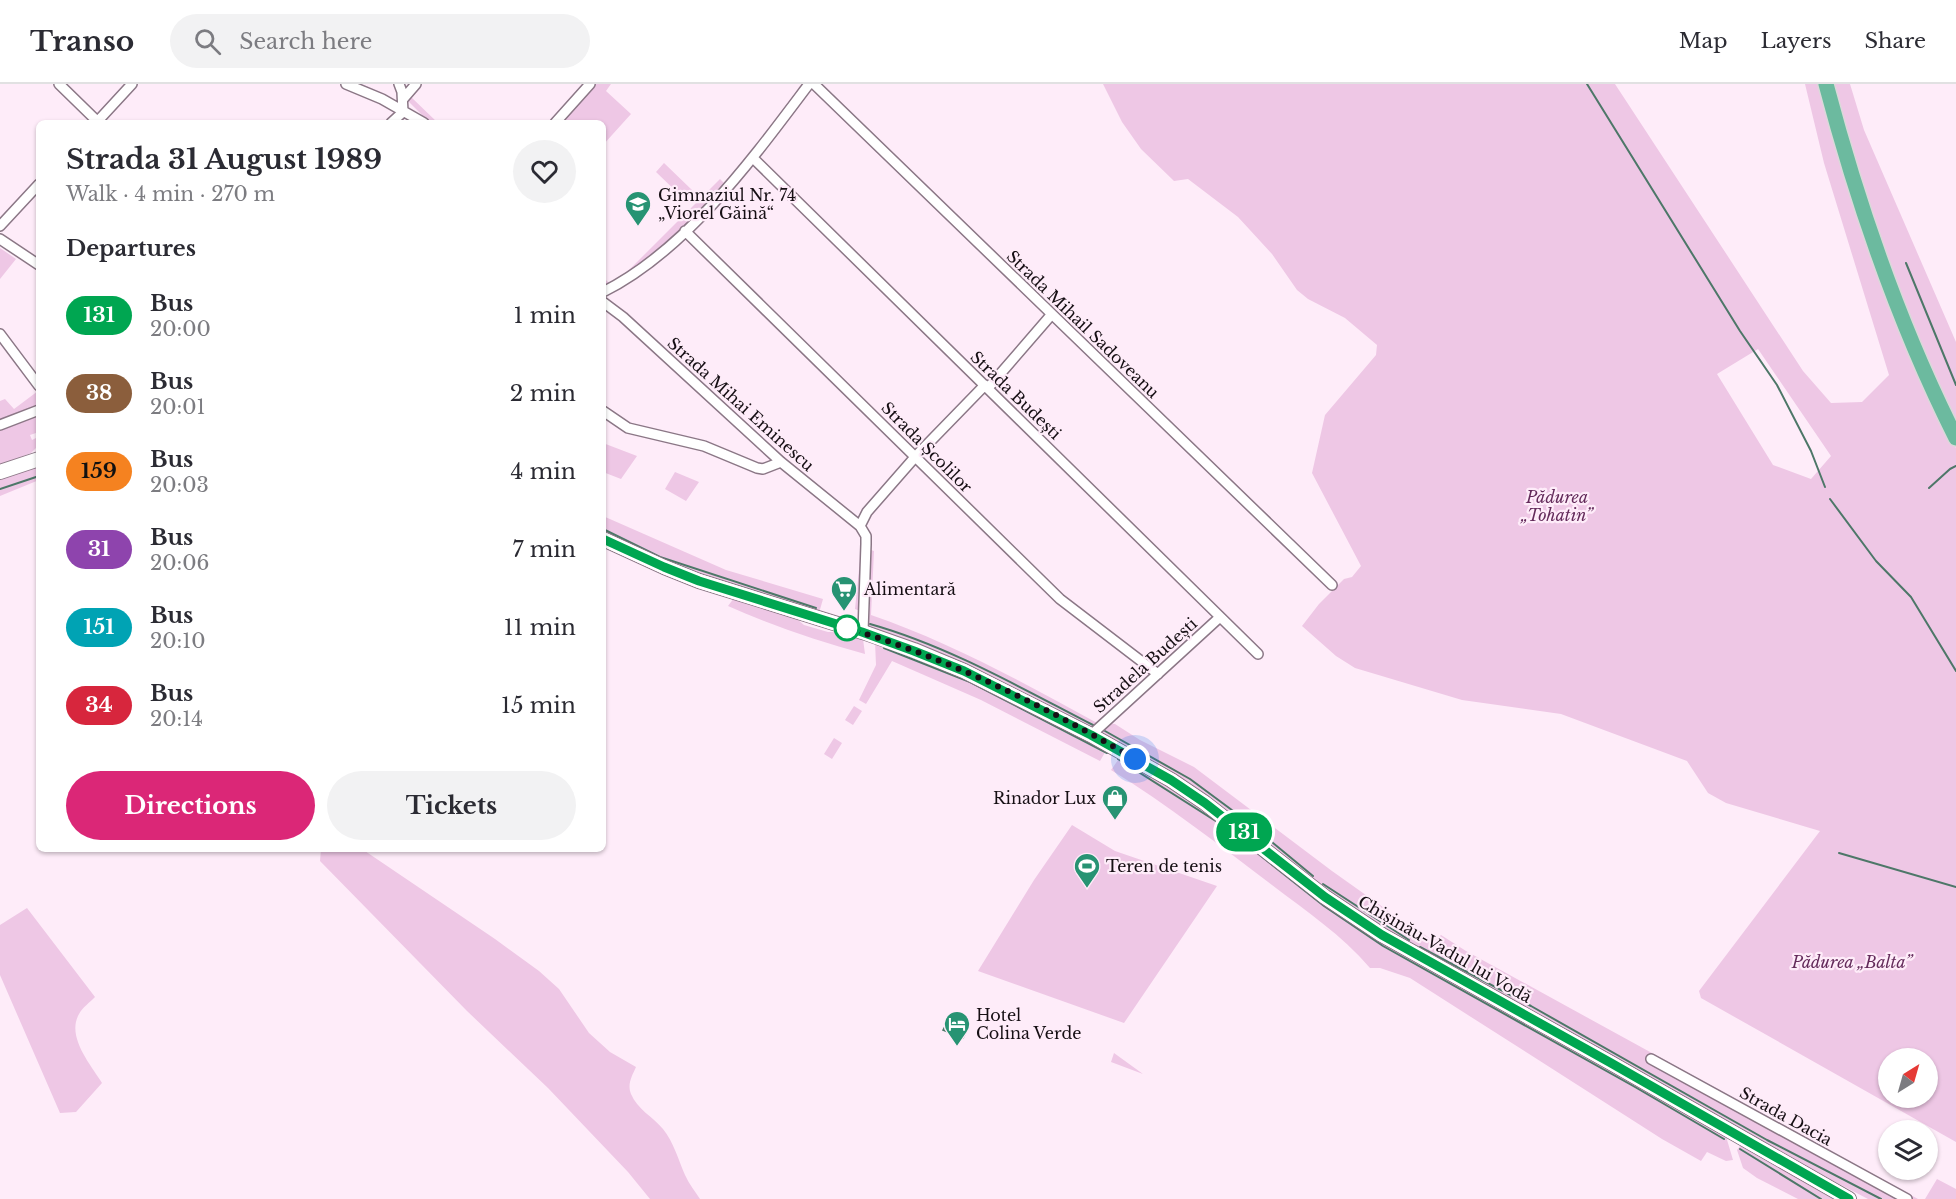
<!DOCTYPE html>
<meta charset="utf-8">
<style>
body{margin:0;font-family:"Libre Baskerville",serif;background:#f2f2f3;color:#2b2b33;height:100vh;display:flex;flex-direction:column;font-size:22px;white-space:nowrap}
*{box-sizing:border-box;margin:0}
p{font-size:20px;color:#7c7c81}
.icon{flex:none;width:33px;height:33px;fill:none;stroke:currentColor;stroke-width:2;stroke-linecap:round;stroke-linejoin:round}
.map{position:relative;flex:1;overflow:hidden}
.details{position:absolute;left:36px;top:36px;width:570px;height:732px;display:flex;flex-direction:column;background:#fff;border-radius:9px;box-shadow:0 2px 4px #0004}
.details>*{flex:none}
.badge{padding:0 12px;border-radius:20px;font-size:21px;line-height:39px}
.needle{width:39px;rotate:37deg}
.buttons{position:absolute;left:1878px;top:964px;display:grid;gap:12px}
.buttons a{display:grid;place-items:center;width:60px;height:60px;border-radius:50%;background:#fff;box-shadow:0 2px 4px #0004;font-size:30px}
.you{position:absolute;width:30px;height:30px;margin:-15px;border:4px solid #fff;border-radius:50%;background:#1a73e8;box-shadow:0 0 0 9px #1a73e833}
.map>.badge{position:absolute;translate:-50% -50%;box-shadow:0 0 0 3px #fff}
h2{padding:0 30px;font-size:22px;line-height:54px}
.round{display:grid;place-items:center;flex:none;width:63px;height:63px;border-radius:32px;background:#f2f2f3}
.head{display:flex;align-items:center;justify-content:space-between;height:102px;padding:0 30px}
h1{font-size:28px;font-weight:800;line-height:45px}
.cta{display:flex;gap:12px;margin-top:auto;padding:12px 30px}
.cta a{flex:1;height:69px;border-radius:36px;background:#db2777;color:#fff;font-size:24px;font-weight:800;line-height:69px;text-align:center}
.cta a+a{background:#f2f2f3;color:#2b2b33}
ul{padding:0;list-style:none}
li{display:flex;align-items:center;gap:18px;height:78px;padding:0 30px}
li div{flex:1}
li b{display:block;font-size:22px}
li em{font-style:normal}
li .badge{min-width:66px;font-weight:700;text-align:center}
header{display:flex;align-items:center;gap:36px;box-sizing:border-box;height:84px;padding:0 30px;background:#fff;border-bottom:2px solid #e1e1e2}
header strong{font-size:28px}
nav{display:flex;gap:33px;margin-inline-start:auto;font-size:21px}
.search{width:420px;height:54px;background:#f2f2f3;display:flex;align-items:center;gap:15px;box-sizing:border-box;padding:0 21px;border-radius:33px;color:#7c7c81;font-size:22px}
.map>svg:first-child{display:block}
</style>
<header>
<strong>Transo</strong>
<div class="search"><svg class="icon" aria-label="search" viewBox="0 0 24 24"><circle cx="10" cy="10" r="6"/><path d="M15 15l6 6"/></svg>Search here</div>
<nav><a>Map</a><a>Layers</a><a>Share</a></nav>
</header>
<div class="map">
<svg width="1956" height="1115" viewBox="0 0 1956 1115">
<rect width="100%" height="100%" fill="#feecf9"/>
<!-- green -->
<path fill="#eec7e5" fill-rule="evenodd" d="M 595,0 L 611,0 L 606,7 L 631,30 L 603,61 L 603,39 L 560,39 Z
M 1103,0 L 1615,0 L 1803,287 L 1831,319 L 1862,318 L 1889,291 L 1824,79 L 1805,0 L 1822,0 L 1938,329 L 1956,364 L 1956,1058 L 1701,914 L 1699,907 L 1820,747 L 1726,719 L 1708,709 L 1687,677 L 1561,630 L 1462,616 L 1355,584 L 1336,572 L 1302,542 L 1319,520 L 1344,495 L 1352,493 L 1361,482 L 1312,389 L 1325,331 L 1376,271 L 1377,261 L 1345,234 L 1308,215 L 1297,206 L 1272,170 L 1238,133 L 1188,95 L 1174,97 L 1141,65 L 1122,38 ZM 1758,265 L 1831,372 L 1811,395 L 1773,381 L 1717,290 ZM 1888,975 L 1928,975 L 1928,1014 L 1888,1014 Z
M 1832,0 L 1850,0 L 1864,46 L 1956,258 L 1956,339 L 1923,269 L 1881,160 Z
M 410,12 L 438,39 L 430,39 L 408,17 Z
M 664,79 L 692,106 L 684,115 L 656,88 Z
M 720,95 L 726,101 C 699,129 639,194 603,202 L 603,193 L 609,199 L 624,191 Z
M 0,164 L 16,175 L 0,195 L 0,198 Z
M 38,307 L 39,323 L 0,338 L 0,317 L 5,315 L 14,325 Z
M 39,330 L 39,348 L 30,351 L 32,356 L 36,354 L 39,361 L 31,369 L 0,381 L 0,345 Z
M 603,359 L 637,372 L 621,395 L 603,388 Z
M 39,381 L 39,396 L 0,412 L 0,394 Z
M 675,388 L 699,398 L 686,417 L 665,405 Z
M 603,432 L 726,486 L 823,515 L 819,529 L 693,490 L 658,475 L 603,448 Z
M 862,456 L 860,527 L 855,525 Z
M 871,466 L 874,467 L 871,531 C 948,557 1028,601 1099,640 L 1090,644 L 999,597 L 944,573 L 869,543 Z
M 734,514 L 792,531 L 804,541 L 828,548 L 844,548 L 863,555 L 865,570 C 818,557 773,542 728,522 Z
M 875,558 L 969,595 L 1107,665 L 1100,677 L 981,616 L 892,577 L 866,620 L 859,616 L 876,581 Z
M 854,622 L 862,627 L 853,641 L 845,636 Z
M 1108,639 L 1115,640 L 1140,656 L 1194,683 L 1332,787 L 1394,831 L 1434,857 L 1441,851 L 1466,867 L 1918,1115 L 1868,1115 L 1782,1070 L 1398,855 L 1103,651 L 1103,645 Z
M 834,654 L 842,659 L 832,675 L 824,670 Z
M 1121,672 L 1213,729 L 1303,802 L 1725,1049 L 1733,1076 L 1726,1077 L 1707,1068 L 1701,1077 L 1662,1055 L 1410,894 L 1380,884 L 1370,884 C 1342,851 1306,827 1272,801 C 1219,761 1168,721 1111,686 Z
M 1072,741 L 1115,767 L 1217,802 L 1124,939 L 978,887 L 1034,796 Z
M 321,765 L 362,765 L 495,855 L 539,887 L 559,905 L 589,949 L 610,968 L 636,983 C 632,992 627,1000 631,1010 C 637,1025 653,1033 663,1045 C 674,1059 678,1075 685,1091 C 689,1100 695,1107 700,1115 L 650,1115 L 628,1088 L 548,1004 L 467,927 L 320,777 Z
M 27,824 L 95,913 C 90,918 82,924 79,930 C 66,953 91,981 102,999 L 76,1028 L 60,1029 L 0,891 L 0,841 Z
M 1114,969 L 1143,990 L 1111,978 Z
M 1742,1059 L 1835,1115 L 1798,1115 L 1757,1094 L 1743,1084 L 1737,1066 Z
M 1937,1095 L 1956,1105 L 1956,1115 L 1925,1115 Z"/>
<!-- water -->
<path fill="#64a38c" stroke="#4d7768" stroke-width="1.5" d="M 948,937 L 968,945 L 963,954 L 943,946 Z"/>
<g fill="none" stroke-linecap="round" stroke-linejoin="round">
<!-- stream -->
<path stroke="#4d7768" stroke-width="2" d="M 1587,0 L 1740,247 L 1777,301 L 1811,367 L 1825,403
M 1906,179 L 1956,301
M 1929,404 L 1950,385 L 1956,382
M 0,405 L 39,392
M 1830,415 L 1876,477 L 1911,513 L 1956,587
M 603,445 L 660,473 L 816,524
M 870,540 C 948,562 1021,604 1093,641
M 884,564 L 970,598 L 1107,669
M 1105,647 L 1190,695 L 1244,735 L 1313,792
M 1118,675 L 1222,741 L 1324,822 L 1383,862 L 1635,1003 L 1724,1055
M 1839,769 L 1956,803
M 1323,800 L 1409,856
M 1420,863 L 1531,922 L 1767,1056 L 1881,1115
M 1740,1065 L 1821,1115"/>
<!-- minor casing -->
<g stroke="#8b7786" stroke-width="12">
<path id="minor" d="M 59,0 L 99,39
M 346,0 L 382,15 L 424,39
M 399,0 L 402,8 L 403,28
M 814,0 L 1332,501
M 403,15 L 416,0
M 96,39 L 132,0
M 391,39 L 403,28
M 555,39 L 590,0
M 753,74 L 1258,570
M 0,142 L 39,100
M 685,147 L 1060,515 L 1158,590
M 0,155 L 39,181
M 603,208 C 687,166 754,73 809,0
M 603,218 L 623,233 L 781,378 L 860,442 L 866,452 L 866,460 L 863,548
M 0,250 L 39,302
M 988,304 L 1052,230
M 603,327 L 628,344 L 704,362 L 757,384 L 763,385 L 781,378
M 0,341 L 39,326
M 860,442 L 867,428 L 916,372 L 985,301
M 1091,651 L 1220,533
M 1651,975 L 1907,1115"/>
</g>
<!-- secondary casing -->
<g stroke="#8b7786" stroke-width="16">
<path id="secondary" d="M 0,388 L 39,375
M 603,455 L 664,483 L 699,497 L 863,548 L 914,566 L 964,587 L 1091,651 L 1171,696 L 1205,719 L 1325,813 L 1382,851 L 1611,979 L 1849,1115"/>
</g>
<!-- trunk casing -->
<g stroke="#dad9d9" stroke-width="18">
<path id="trunk" d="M 1826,0 C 1858,121 1899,241 1956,354"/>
</g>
<!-- minor -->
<use href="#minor" stroke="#fff" stroke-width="9"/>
<!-- secondary -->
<use href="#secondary" stroke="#fff" stroke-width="14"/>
<!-- trunk -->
<use href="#trunk" stroke="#6cba9f" stroke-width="15"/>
</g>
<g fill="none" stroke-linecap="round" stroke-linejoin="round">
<!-- line casing -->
<g stroke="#fff" stroke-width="14">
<path id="line" d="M 603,455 L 664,483 L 699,497 L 862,548 L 914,567 L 964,587 L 1091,651 L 1171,696 L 1205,719 L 1325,813 L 1382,851 L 1611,979 L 1849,1115"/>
</g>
<!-- line -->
<use href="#line" stroke="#00a651" stroke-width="9"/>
<!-- walk -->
<path stroke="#160f14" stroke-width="6" stroke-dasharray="0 10.8" d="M 847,544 C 947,574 1045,622 1135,675"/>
</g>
<!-- icons -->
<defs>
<g id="school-pin" transform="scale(1.35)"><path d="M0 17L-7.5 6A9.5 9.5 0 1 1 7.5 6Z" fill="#279373" stroke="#feecf9"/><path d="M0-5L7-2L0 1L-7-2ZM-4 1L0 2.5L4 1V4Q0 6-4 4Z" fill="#fff"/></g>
<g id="supermarket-pin" transform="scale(1.35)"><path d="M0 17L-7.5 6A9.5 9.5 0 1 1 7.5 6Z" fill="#279373" stroke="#feecf9"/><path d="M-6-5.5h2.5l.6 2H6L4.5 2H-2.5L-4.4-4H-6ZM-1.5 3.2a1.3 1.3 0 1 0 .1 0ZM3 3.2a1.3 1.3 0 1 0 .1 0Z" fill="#fff"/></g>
<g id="shop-pin" transform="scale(1.35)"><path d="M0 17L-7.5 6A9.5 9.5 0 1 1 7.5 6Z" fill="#279373" stroke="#feecf9"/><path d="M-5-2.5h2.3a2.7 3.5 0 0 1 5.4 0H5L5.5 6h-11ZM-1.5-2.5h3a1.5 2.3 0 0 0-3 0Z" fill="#fff"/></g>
<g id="stadium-pin" transform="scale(1.35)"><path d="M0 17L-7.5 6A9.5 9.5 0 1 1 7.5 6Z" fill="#279373" stroke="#feecf9"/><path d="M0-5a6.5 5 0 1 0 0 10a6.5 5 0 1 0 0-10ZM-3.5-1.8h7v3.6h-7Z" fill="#fff"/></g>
<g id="hotel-pin" transform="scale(1.35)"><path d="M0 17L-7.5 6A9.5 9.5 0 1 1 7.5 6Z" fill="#279373" stroke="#feecf9"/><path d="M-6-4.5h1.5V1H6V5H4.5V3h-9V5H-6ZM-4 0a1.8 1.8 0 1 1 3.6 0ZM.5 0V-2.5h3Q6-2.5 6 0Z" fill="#fff"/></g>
</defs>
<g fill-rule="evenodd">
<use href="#school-pin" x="638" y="120"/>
<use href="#supermarket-pin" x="844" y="505"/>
<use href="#shop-pin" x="1115" y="714"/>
<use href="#stadium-pin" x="1087" y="782"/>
<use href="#hotel-pin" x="957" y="940"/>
</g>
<!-- markers -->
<circle fill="#fff" stroke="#00a651" stroke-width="3" cx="847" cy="544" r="12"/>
<g text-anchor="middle" stroke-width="4.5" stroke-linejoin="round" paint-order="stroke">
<!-- poi labels -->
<g font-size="16" fill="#160f14" stroke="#feecf9" text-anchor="start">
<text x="658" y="117">Gimnaziul Nr. 74<tspan x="658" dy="18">„Viorel Găină“</tspan></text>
<text x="864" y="511">Alimentară</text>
<text x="1096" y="720" text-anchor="end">Rinador Lux</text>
<text x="1106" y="788">Teren de tenis</text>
<text x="976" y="937">Hotel<tspan x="976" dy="18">Colina Verde</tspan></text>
</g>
<!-- street labels -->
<g font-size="16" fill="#160f14" stroke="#feecf9">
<text transform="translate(1083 240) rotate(44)" y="6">Strada Mihail Sadoveanu</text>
<text transform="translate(1016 311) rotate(44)" y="6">Strada Budești</text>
<text transform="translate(741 320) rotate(42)" y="6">Strada Mihai Eminescu</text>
<text transform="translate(927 363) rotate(45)" y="6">Strada Școlilor</text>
<text transform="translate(1145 581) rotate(-42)" y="6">Stradela Budești</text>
<text transform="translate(1445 865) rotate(30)" y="6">Chișinău-Vadul lui Vodă</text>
<text transform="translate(1786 1032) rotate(29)" y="6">Strada Dacia</text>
</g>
<!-- park labels -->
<g font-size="16" font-style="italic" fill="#642b5b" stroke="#feecf9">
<text x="1557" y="419">Pădurea<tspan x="1557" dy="18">„Tohatin”</tspan></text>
<text x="1852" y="884">Pădurea „Balta”</text>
</g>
</g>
</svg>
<div class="buttons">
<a><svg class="needle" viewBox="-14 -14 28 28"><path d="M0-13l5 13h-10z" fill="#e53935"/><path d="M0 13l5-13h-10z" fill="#7c7c81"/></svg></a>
<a><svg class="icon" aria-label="layers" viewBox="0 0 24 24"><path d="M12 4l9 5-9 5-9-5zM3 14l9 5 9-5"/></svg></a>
</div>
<div class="you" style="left:1135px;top:675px"></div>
<b class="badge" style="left:1244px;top:748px;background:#00a651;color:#fff">131</b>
<section class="details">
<div class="head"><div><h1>Strada 31 August 1989</h1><p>Walk · 4 min · 270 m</p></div><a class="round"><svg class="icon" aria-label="heart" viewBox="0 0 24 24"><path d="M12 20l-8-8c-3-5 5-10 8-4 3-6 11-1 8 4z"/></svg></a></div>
<h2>Departures</h2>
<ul>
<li><span class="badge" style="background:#00a651;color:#fff">131</span><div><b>Bus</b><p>20:00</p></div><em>1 min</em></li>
<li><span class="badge" style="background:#8b5e3c;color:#fff">38</span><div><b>Bus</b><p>20:01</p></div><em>2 min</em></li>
<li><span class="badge" style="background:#f58220;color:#111">159</span><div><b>Bus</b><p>20:03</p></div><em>4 min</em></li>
<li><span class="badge" style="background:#8e44ad;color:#fff">31</span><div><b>Bus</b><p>20:06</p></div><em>7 min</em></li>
<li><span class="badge" style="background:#00a3b4;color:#fff">151</span><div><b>Bus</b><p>20:10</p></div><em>11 min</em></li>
<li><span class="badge" style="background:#d7263d;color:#fff">34</span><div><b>Bus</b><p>20:14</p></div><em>15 min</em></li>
</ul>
<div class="cta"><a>Directions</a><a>Tickets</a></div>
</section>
</div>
